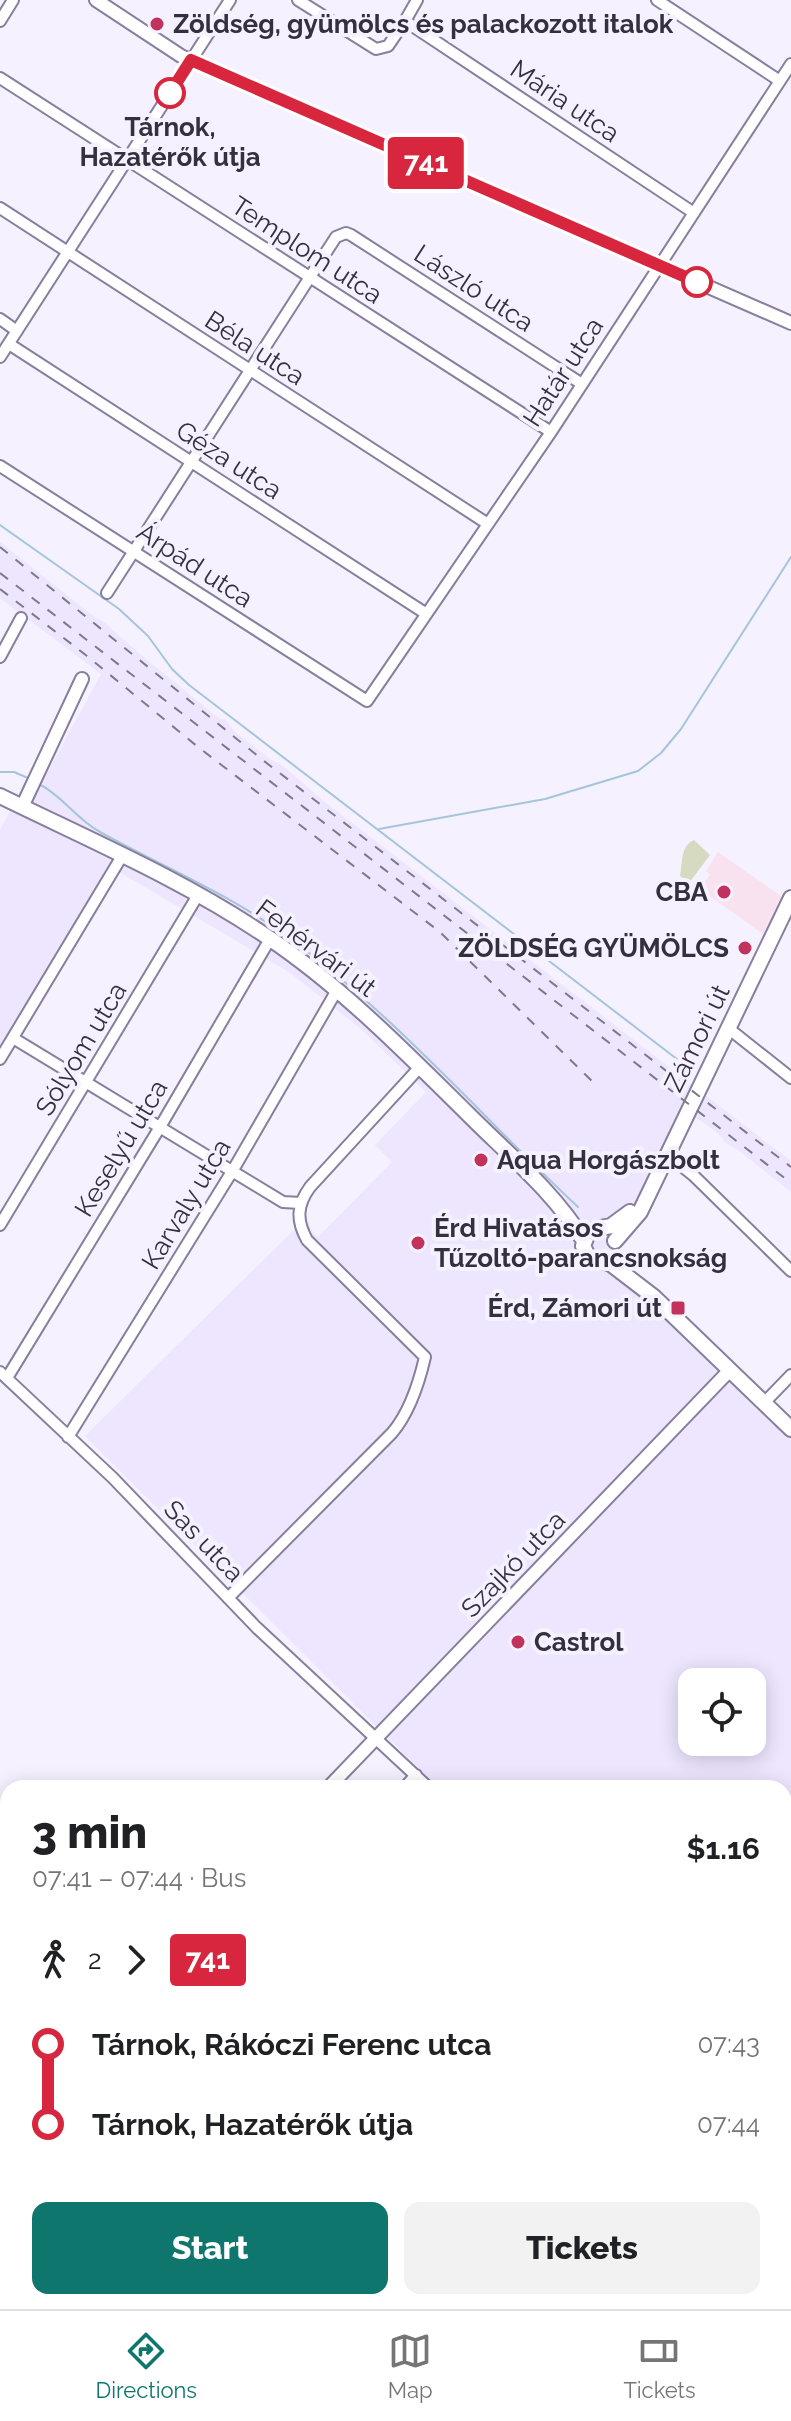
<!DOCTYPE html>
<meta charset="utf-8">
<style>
body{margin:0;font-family:Raleway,sans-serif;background:#f2f2f2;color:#202124;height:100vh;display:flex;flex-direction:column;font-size:30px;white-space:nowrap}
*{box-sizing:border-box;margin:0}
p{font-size:26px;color:#757577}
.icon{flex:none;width:44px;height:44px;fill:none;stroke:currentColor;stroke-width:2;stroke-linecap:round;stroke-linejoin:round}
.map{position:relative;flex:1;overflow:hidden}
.panel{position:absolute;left:0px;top:1780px;width:792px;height:530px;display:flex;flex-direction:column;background:#fff;border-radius:24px 24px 0 0;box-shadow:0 4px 20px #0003}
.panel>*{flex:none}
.badge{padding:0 16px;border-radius:6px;font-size:28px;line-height:52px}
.tools{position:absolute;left:678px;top:1668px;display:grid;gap:16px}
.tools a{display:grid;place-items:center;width:88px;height:88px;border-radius:16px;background:#fff;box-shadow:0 4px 20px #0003;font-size:40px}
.map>.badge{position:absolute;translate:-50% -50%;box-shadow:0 0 0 4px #fff}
.legs{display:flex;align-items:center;gap:12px;height:88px;padding:0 32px;font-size:26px}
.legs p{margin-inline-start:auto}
.summary{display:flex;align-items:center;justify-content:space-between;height:136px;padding:0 32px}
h1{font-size:44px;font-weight:800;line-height:60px}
.primary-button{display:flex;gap:16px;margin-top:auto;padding:16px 32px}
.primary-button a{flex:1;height:92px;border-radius:16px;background:#0f766e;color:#fff;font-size:32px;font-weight:800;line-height:92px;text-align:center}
.primary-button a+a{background:#f2f2f2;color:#202124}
ul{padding:0 32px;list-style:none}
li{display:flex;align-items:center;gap:28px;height:80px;font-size:30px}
li i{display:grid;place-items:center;width:12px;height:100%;margin:0 10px;background:currentColor}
li i::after{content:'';width:20px;height:20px;margin:-10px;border:6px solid;border-radius:50%;background:#fff}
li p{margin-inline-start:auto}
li:first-child i{background:linear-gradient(#0000 50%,currentColor 0)}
li:last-child i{background:linear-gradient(currentColor 50%,#0000 0)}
.tab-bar{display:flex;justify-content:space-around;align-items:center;height:112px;border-top:2px solid #e0e0e0;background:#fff;font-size:22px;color:#757577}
.tab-bar a{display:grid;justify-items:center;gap:4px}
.tab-bar .on{color:#0f766e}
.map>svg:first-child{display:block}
</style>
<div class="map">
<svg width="791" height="2309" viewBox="0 0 791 2309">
<rect width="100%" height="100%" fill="#f5f1ff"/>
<!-- commercial -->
<path fill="#f8e2f0" d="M 718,852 L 781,896 L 763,934 L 700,889 L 710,874 L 706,871 Z"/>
<!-- built -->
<path fill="#eee6ff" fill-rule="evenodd" d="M 0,542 L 96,618 L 104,622 L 141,655 L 220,719 L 225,719 L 234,731 L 270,759 L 283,766 L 325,802 L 791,1161 L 791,1192 L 738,1150 L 724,1142 L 722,1137 L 707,1125 L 683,1110 L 605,1261 L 729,1375 L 791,1436 L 791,1927 L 784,1932 L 784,1788 L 438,1788 L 85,1436 L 307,1217 L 312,1232 L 318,1237 L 392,1162 L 375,1145 L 426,1092 L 361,1029 L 289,972 L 109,866 L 0,1049 L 0,830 L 10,811 L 23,817 L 101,674 L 0,598 ZM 692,1682 L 752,1682 L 752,1742 L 692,1742 Z
M 784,2141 L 791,2147 L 791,2309 L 775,2309 L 768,2302 L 784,2302 Z"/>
<!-- green -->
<path fill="#d5dac0" d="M 694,840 L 710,855 L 689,883 L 680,876 C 683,863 680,846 694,840 Z"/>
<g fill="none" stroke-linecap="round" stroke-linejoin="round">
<!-- stream -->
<path stroke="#a5c5dd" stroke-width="2" d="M 0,525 L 119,609 L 148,636 L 172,669 L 189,685 L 686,1066
M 0,772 L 14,772 L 28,778
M 39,784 C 63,796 76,819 100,832 C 161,866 227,893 285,935 C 393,1013 481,1116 578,1207
M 379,829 L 545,799 L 638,771 L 661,753 L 681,729 L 791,557"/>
<!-- minor casing -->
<g stroke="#887e9d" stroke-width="14">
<path id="minor" d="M 298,0 L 376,49 L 388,46 L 405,21 L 694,213
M 657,0 L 780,81
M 0,21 L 13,0
M 405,21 L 417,0
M 0,78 L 551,432
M 0,208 L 488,524
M 0,319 L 17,331
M 9,344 L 425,613
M 0,357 L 230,0
M 0,466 L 367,701 L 551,432 L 791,64
M 107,593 L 310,277 L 336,237 L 346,233 L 351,235 L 582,384
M 0,657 L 21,618
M 728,1028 L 791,1078
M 13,1038 L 283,1202 L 301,1203
M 0,1059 L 122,856
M 667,1154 L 693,1175 L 791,1271
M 0,1225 L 198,895
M 0,1372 L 113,1478 L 257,1628 L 429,1788
M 7,1378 L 160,1127 L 270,939
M 764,1403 L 791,1375
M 68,1437 L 233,1170 L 337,990
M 228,1598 L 392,1433 C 410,1412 419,1383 425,1357 L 307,1240 C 296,1220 297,1205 310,1187 L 420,1067
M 404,1788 L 416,1775
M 784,2034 L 791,2029
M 784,2129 L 791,2135
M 381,2302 L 388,2309
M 540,2302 L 547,2309
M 695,2302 L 702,2309
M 506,2309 L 513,2302"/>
</g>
<!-- tertiary casing -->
<g stroke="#887e9d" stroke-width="16">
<path id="tertiary" d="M 96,0 L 181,56 L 791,323
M 22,807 L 82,679
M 328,1788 L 730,1370
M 0,2165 L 8,2159"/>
</g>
<!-- secondary casing -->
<g stroke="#887e9d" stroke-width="18">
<path id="secondary" d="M 0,796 C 90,840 186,881 269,938 C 343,988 406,1053 469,1115 C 509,1155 554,1192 584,1241
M 630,1212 L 611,1226 L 595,1229 L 588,1233 L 583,1246 L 588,1256 L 611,1264 L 654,1297 L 791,1429
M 615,1241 L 640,1212 L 791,898"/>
</g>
<!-- minor -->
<use href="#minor" stroke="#fff" stroke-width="10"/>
<!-- tertiary -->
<use href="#tertiary" stroke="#fff" stroke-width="12"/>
<!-- secondary -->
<use href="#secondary" stroke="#fff" stroke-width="14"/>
<!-- rail -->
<path stroke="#7e7987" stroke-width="2" stroke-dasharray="10 10" stroke-linecap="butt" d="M 0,547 L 264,761 L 791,1167
M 0,573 L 791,1183
M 0,589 L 87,656 L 198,747 L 440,932 L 595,1084"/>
</g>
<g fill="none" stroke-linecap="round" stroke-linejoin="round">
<!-- line-1 casing -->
<g stroke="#fff" stroke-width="18">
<path id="line-1" d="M 170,93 L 191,60 L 697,282"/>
</g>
<!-- line-1 -->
<use href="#line-1" stroke="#d7263d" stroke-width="12"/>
</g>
<!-- markers -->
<g fill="#c1335c" stroke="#f5f1ff" stroke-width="3">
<circle cx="157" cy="24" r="8"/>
<circle cx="724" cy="892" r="8"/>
<circle cx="745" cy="948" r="8"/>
<circle cx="481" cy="1160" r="8"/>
<circle cx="418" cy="1243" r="8"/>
<rect x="670" y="1300" width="16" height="16" rx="4"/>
<circle cx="518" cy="1642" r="8"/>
</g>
<g fill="#fff" stroke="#d7263d" stroke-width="4">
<circle cx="170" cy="93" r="14"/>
<circle cx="697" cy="282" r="14"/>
</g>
<g text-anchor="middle" stroke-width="8" stroke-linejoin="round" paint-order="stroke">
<!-- poi labels -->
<g font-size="26" font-weight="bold" fill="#35303e" stroke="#f5f1ff" text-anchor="start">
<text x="173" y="33">Zöldség, gyümölcs és palackozott italok</text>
<text x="708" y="901" text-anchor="end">CBA</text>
<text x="729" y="957" text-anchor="end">ZÖLDSÉG GYÜMÖLCS</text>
<text x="497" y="1169">Aqua Horgászbolt</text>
<text x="434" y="1237">Érd Hivatásos<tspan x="434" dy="30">Tűzoltó-parancsnokság</tspan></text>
<text x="662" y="1317" text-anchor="end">Érd, Zámori út</text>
<text x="534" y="1651">Castrol</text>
</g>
<!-- street labels -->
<g font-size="26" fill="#35303e" stroke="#f5f1ff">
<text transform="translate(565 101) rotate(34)" y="9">Mária utca</text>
<text transform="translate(307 250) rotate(33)" y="9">Templom utca</text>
<text transform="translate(474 288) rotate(33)" y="9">László utca</text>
<text transform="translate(255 348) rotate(33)" y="9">Béla utca</text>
<text transform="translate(563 372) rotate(-57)" y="9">Határ utca</text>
<text transform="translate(229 460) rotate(33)" y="9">Géza utca</text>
<text transform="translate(195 565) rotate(33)" y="9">Árpád utca</text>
<text transform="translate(316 948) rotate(37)" y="9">Fehérvári út</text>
<text transform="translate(697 1038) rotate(-64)" y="9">Zámori út</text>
<text transform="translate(81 1049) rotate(-59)" y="9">Sólyom utca</text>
<text transform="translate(121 1148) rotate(-59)" y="9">Keselyű utca</text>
<text transform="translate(186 1204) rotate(-59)" y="9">Karvaly utca</text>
<text transform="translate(204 1541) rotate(46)" y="9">Sas utca</text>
<text transform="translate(513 1564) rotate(-46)" y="9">Szajkó utca</text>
</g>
<!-- stop labels -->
<g font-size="26" font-weight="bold" fill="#35303e" stroke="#f5f1ff">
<text x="170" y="136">Tárnok,<tspan x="170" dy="30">Hazatérők útja</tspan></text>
</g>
</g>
</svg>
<div class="tools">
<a><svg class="icon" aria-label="locate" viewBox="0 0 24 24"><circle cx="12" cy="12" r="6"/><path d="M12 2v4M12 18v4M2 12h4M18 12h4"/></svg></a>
</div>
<b class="badge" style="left:426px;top:163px;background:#d7263d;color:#fff">741</b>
<section class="panel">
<div class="summary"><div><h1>3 min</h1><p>07:41 – 07:44 · Bus</p></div><b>$1.16</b></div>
<div class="legs"><svg class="icon" aria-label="walk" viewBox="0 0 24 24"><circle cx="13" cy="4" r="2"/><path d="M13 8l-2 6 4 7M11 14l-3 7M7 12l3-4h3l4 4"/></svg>2<svg class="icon" aria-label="forward" viewBox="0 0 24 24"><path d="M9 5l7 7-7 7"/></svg><b class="badge" style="background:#d7263d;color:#fff">741</b></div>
<ul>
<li><i style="color:#d7263d"></i><b>Tárnok, Rákóczi Ferenc utca</b><p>07:43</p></li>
<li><i style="color:#d7263d"></i><b>Tárnok, Hazatérők útja</b><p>07:44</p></li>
</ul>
<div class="primary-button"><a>Start</a><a>Tickets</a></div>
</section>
</div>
<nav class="tab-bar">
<a class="on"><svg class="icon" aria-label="directions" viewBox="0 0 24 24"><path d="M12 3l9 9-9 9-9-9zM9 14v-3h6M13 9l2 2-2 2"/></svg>Directions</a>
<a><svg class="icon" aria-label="map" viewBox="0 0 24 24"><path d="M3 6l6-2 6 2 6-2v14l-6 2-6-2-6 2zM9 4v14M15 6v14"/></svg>Map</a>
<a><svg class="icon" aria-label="tickets" viewBox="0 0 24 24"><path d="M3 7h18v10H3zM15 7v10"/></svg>Tickets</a>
</nav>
